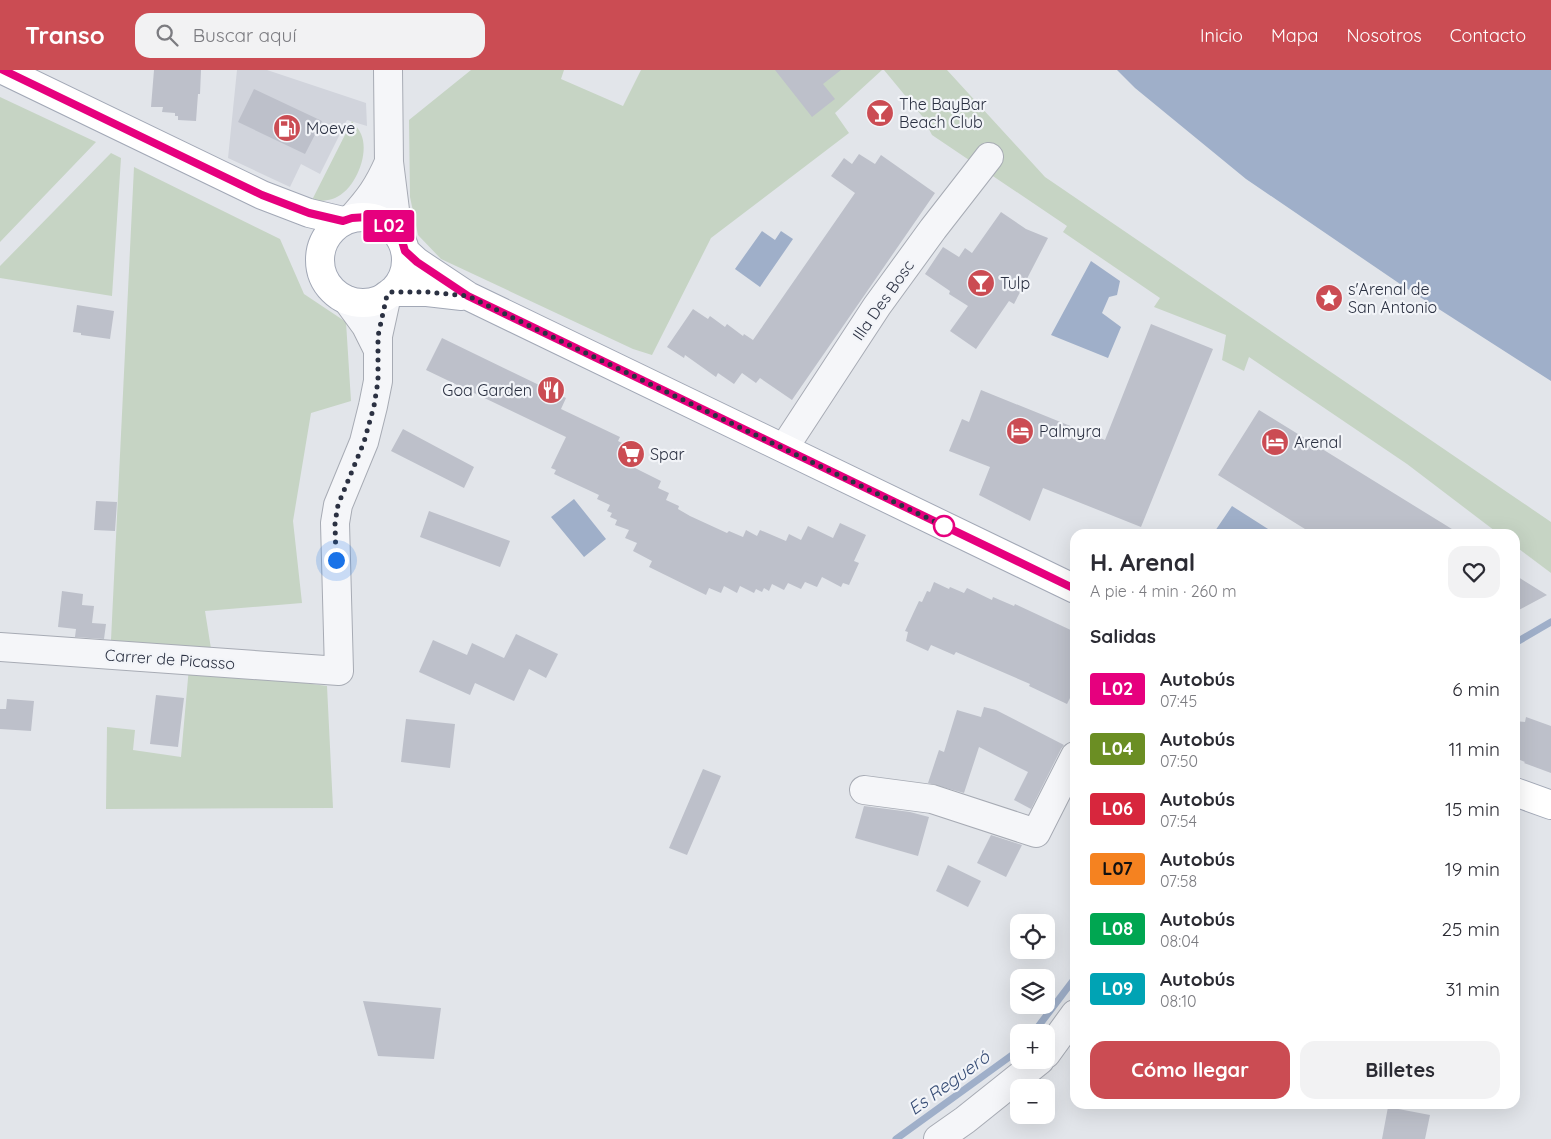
<!DOCTYPE html>
<html lang="es">
<meta charset="utf-8">
<style>
body{margin:0;font-family:Quicksand,sans-serif;background:#f2f2f3;color:#2b2b33;height:100vh;display:flex;flex-direction:column;font-size:19px;white-space:nowrap}
*{box-sizing:border-box;margin:0}
p{font-size:16px;color:#7c7c81}
.icon{flex:none;width:28px;height:28px;fill:none;stroke:currentColor;stroke-width:2;stroke-linecap:round;stroke-linejoin:round}
.map{position:relative;flex:1;overflow:hidden}
.panel{position:absolute;left:1070px;top:459px;width:450px;height:580px;display:flex;flex-direction:column;background:#fff;border-radius:15px;box-shadow:0 5px 20px #0002}
.panel>*{flex:none}
.badge{padding:0 10px;border-radius:4px;font-size:18px;line-height:32px}
.fabs{position:absolute;left:1010px;top:844px;display:grid;gap:10px}
.fabs a{display:grid;place-items:center;width:45px;height:45px;border-radius:10px;background:#fff;box-shadow:0 5px 20px #0002;font-size:25px}
.you{position:absolute;width:25px;height:25px;margin:-12px;border:4px solid #fff;border-radius:50%;background:#1a73e8;box-shadow:0 0 0 8px #1a73e833}
.map>.badge{position:absolute;translate:-50% -50%;box-shadow:0 0 0 2px #fff}
h2{padding:0 20px;font-size:19px;line-height:45px}
.round{display:grid;place-items:center;flex:none;width:52px;height:52px;border-radius:15px;background:#f2f2f3}
.overview{display:flex;align-items:center;justify-content:space-between;height:85px;padding:0 20px}
h1{font-size:24px;font-weight:700;line-height:38px}
.button{display:flex;gap:10px;margin-top:auto;padding:10px 20px}
.button a{flex:1;height:58px;border-radius:15px;background:#cb4c53;color:#fff;font-size:20px;font-weight:700;line-height:58px;text-align:center}
.button a+a{background:#f2f2f3;color:#2b2b33}
ul{padding:0;list-style:none}
li{display:flex;align-items:center;gap:15px;height:60px;padding:0 20px}
li div{flex:1}
li b{display:block;font-size:19px}
li em{font-style:normal}
li .badge{min-width:55px;font-weight:700;text-align:center}
header{display:flex;align-items:center;gap:30px;box-sizing:border-box;height:70px;padding:0 25px;background:#cb4c53;color:#fff}
header strong{font-size:24px}
nav{display:flex;gap:28px;margin-inline-start:auto;font-size:18px}
.search{width:350px;height:45px;background:#f2f2f3;display:flex;align-items:center;gap:12px;box-sizing:border-box;padding:0 18px;border-radius:15px;color:#7c7c81;font-size:19px}
.map>svg:first-child{display:block}
</style>
<header>
<strong>Transo</strong>
<div class="search"><svg class="icon" aria-label="search" viewBox="0 0 24 24"><circle cx="10" cy="10" r="6"/><path d="M15 15l6 6"/></svg>Buscar aquí</div>
<nav><a>Inicio</a><a>Mapa</a><a>Nosotros</a><a>Contacto</a></nav>
</header>
<div class="map">
<svg width="1551" height="1069" viewBox="0 0 1551 1069">
<rect width="100%" height="100%" fill="#e2e5ea"/>
<!-- built -->
<path fill="#d1d4dc" d="M 237,0 L 267,0 L 366,33 L 367,56 L 347,50 L 320,104 L 301,94 L 290,117 L 228,88 Z"/>
<!-- green -->
<path fill="#c6d4c4" d="M 471,0 L 564,0 L 561,9 L 623,36 L 641,0 L 882,0 L 835,43 L 849,63 L 711,168 L 652,285 L 633,279 L 441,189 L 418,165 L 410,127 L 409,50 Z
M 884,0 L 947,0 L 1045,107 L 1551,452 L 1551,503 L 1515,476 L 1515,464 L 1499,464 L 1407,394 L 1249,287 L 1244,301 L 1222,290 L 1226,265 L 1154,237 L 1160,228 L 1063,162 L 1067,156 L 932,65 L 922,46 Z
M 0,27 L 96,72 L 0,172 Z
M 352,51 C 355,55 359,59 361,64 C 370,84 355,120 335,128 C 328,131 319,131 311,132 Z
M 111,83 L 121,88 L 112,226 L 0,208 L 0,196 Z
M 134,97 L 280,169 L 304,224 L 346,252 L 351,331 L 311,343 L 293,451 L 302,533 L 205,541 L 212,585 L 111,570 Z
M 189,597 L 327,616 L 333,738 L 106,739 L 107,657 L 135,660 L 133,680 L 181,687 Z"/>
<!-- water -->
<path fill="#9fafc9" d="M 1117,0 L 1551,0 L 1551,311 L 1406,218 L 1246,109 L 1135,18 Z
M 762,161 L 775,170 L 781,161 L 793,169 L 760,217 L 735,199 Z
M 1091,191 L 1120,211 L 1117,225 L 1109,227 L 1102,243 L 1121,257 L 1108,288 L 1051,265 Z
M 574,429 L 606,469 L 584,487 L 551,447 Z
M 1232,436 L 1276,464 L 1213,464 Z"/>
<g fill="none" stroke-linecap="round" stroke-linejoin="round">
<!-- stream -->
<path stroke="#9fafc9" stroke-width="7" d="M 1515,573 L 1551,552
M 1034,962 L 1075,908
M 896,1069 L 1019,980"/>
</g>
<!-- building -->
<path fill="#bdc0ca" d="M 154,0 L 201,0 L 200,24 L 198,24 L 196,51 L 178,50 L 178,46 L 175,46 L 175,43 L 162,42 L 163,37 L 151,37 Z
M 775,0 L 841,0 L 823,14 L 835,29 L 812,47 Z
M 254,19 L 322,51 L 305,84 L 238,52 Z
M 859,84 L 875,94 L 881,85 L 935,123 L 792,330 L 760,308 L 756,313 L 742,303 L 734,314 L 718,303 L 716,307 L 685,285 L 684,288 L 667,277 L 693,239 L 708,249 L 710,246 L 725,257 L 727,254 L 743,266 L 744,264 L 753,270 L 855,123 L 831,106 L 844,88 L 852,94 Z
M 1001,142 L 1026,159 L 1048,168 L 1014,234 L 1009,231 L 976,279 L 950,261 L 968,236 L 949,224 L 950,221 L 925,204 L 943,177 L 959,187 L 965,178 L 972,183 Z
M 77,235 L 114,241 L 110,269 L 81,265 L 81,263 L 73,262 Z
M 1151,254 L 1213,279 L 1141,457 L 1043,418 L 1030,451 L 979,425 L 990,397 L 949,381 L 962,349 L 969,352 L 981,320 L 1105,370 Z
M 442,268 L 566,328 L 561,339 L 620,367 L 618,371 L 642,383 L 635,398 L 661,411 L 658,418 L 669,423 L 666,430 L 679,436 L 678,439 L 690,446 L 727,463 L 729,461 L 743,467 L 746,460 L 757,466 L 760,460 L 786,471 L 789,464 L 801,470 L 808,456 L 833,468 L 840,453 L 866,465 L 854,491 L 859,493 L 849,515 L 843,513 L 841,517 L 822,507 L 817,517 L 805,512 L 801,519 L 788,513 L 784,520 L 772,514 L 769,521 L 764,518 L 762,522 L 756,519 L 754,523 L 740,516 L 737,523 L 724,516 L 721,523 L 709,518 L 706,525 L 649,497 L 652,491 L 633,481 L 637,473 L 625,468 L 629,460 L 615,455 L 617,450 L 610,447 L 612,443 L 607,441 L 610,435 L 597,429 L 599,425 L 554,404 L 556,400 L 551,398 L 566,367 L 426,300 Z
M 1259,340 L 1460,464 L 1313,464 L 1218,405 Z
M 403,359 L 474,397 L 464,418 L 391,381 Z
M 96,431 L 117,432 L 115,461 L 94,460 Z
M 429,441 L 510,471 L 500,497 L 420,467 Z
M 1515,505 L 1547,525 L 1515,542 Z
M 934,512 L 949,519 L 950,517 L 964,523 L 967,518 L 992,530 L 993,527 L 1014,536 L 1015,534 L 1075,562 L 1075,618 L 1067,634 L 1029,616 L 1030,614 L 956,582 L 954,585 L 931,575 L 928,581 L 906,571 L 908,562 L 905,561 L 919,531 L 922,532 L 927,521 L 930,522 Z
M 62,521 L 83,524 L 82,535 L 94,536 L 92,553 L 106,554 L 104,569 L 75,567 L 76,559 L 58,557 Z
M 516,564 L 558,584 L 546,608 L 529,599 L 514,631 L 475,613 L 470,625 L 419,602 L 433,570 L 467,585 L 472,573 L 504,588 Z
M 156,625 L 184,628 L 178,677 L 150,674 Z
M 7,629 L 34,631 L 31,661 L 0,659 L 0,639 L 6,639 Z
M 984,637 L 996,640 L 1064,675 L 1061,679 L 1031,739 L 1014,730 L 1028,702 L 979,677 L 964,723 L 928,713 L 939,680 L 944,682 L 957,640 L 981,647 Z
M 1526,647 L 1551,656 L 1551,703 L 1524,693 L 1525,692 L 1515,688 L 1515,651 L 1525,652 Z
M 406,649 L 455,654 L 450,698 L 401,692 Z
M 703,699 L 721,706 L 687,785 L 669,778 Z
M 864,736 L 910,742 L 929,747 L 918,786 L 855,768 Z
M 991,765 L 1022,775 L 1006,807 L 977,793 Z
M 948,795 L 981,811 L 968,837 L 936,821 Z
M 363,931 L 441,938 L 434,989 L 378,986 Z
M 1388,1037 L 1430,1045 L 1425,1069 L 1382,1069 Z"/>
<g fill="none" stroke-linecap="round" stroke-linejoin="round">
<!-- minor casing -->
<g stroke="#a7abb4" stroke-width="30">
<path id="minor" d="M 388,0 L 389,92 L 395,140 L 402,171
M 352,148 C 370,128 378,117 389,92
M 347,230 L 366,256 L 378,280
M 784,378 L 877,236 L 933,159 L 989,87
M 0,577 L 339,601 L 335,453 L 338,435 L 364,372 L 373,336 L 378,311 L 378,266 L 387,225
M 864,720 L 932,729 L 1036,763 L 1075,686
M 1046,984 L 1075,944
M 938,1069 L 965,1050 L 1040,990"/>
</g>
<!-- major casing -->
<g stroke="#a2a8b6" stroke-width="30">
<path id="major" d="M 3,0 L 262,125 L 309,143 L 343,151
M320 190a43 43 0 1 1 86 0a43 43 0 1 1-86 0Z
M 405,181 L 417,192 L 468,226 L 1075,519
M 391,222 L 427,222 L 462,226
M 1515,722 L 1551,735"/>
</g>
<!-- minor -->
<use href="#minor" stroke="#f5f6f9" stroke-width="28"/>
<!-- major -->
<use href="#major" stroke="#fff" stroke-width="28"/>
</g>
<g fill="none" stroke-linecap="round" stroke-linejoin="round">
<!-- line casing -->
<g stroke="#fff" stroke-width="11">
<path id="line" d="M 3,0 L 262,125 L 309,143 L 343,151 L 352,148 L 367,147 L 381,150 L 393,159 L 402,171 L 405,181 L 417,192 L 468,226 L 1075,519"/>
</g>
<!-- line -->
<use href="#line" stroke="#e6007e" stroke-width="8"/>
<!-- walk -->
<path stroke="#2b3142" stroke-width="5" stroke-dasharray="0 9" d="M 336,490 L 335,453 L 338,435 L 364,372 L 374,336 L 378,311 L 378,266 L 387,225 L 391,222 L 428,222 L 468,226 L 944,456"/>
</g>
<!-- icons -->
<defs>
<g id="bar-disc" transform="scale(1.4375)"><circle r="9.5" fill="#cb4c53" stroke="#f2f4f8"/><path d="M-6-5H6L.8 .8V4.5H3.5V6h-7V4.5H-.8V.8Z" fill="#fff"/></g>
<g id="fuel-disc" transform="scale(1.4375)"><circle r="9.5" fill="#cb4c53" stroke="#f2f4f8"/><path d="M-5.5-6h7V0h2V4h1.3V-2.5L3-4.5l.8-.8L6-3V5H2.5V1h-1V6h-7ZM-4.2-4.7v3.2H.2V-4.7Z" fill="#fff"/></g>
<g id="sight-disc" transform="scale(1.4375)"><circle r="9.5" fill="#cb4c53" stroke="#f2f4f8"/><path d="M0-6L1.8-2.2L6-1.7L2.9 1.2L3.7 5.4L0 3.3L-3.7 5.4L-2.9 1.2L-6-1.7L-1.8-2.2Z" fill="#fff"/></g>
<g id="restaurant-disc" transform="scale(1.4375)"><circle r="9.5" fill="#cb4c53" stroke="#f2f4f8"/><path d="M-5-6h1v4h1v-4h1v4h1v-4h1v5L-1.5 .5V6h-2V.5L-5-1ZM5-6V6H3V1.5H1.5Q1.5-4 5-6Z" fill="#fff"/></g>
<g id="hotel-disc" transform="scale(1.4375)"><circle r="9.5" fill="#cb4c53" stroke="#f2f4f8"/><path d="M-6-4.5h1.5V1H6V5H4.5V3h-9V5H-6ZM-4 0a1.8 1.8 0 1 1 3.6 0ZM.5 0V-2.5h3Q6-2.5 6 0Z" fill="#fff"/></g>
<g id="supermarket-disc" transform="scale(1.4375)"><circle r="9.5" fill="#cb4c53" stroke="#f2f4f8"/><path d="M-6-5.5h2.5l.6 2H6L4.5 2H-2.5L-4.4-4H-6ZM-1.5 3.2a1.3 1.3 0 1 0 .1 0ZM3 3.2a1.3 1.3 0 1 0 .1 0Z" fill="#fff"/></g>
</defs>
<g fill-rule="evenodd">
<use href="#bar-disc" x="880" y="43"/>
<use href="#fuel-disc" x="287" y="58"/>
<use href="#bar-disc" x="981" y="213"/>
<use href="#sight-disc" x="1329" y="228"/>
<use href="#restaurant-disc" x="551" y="320"/>
<use href="#hotel-disc" x="1020" y="361"/>
<use href="#hotel-disc" x="1275" y="372"/>
<use href="#supermarket-disc" x="631" y="384"/>
</g>
<!-- markers -->
<circle fill="#fff" stroke="#e6007e" stroke-width="2.5" cx="944" cy="456" r="10"/>
<g text-anchor="middle" stroke-width="4.5" stroke-linejoin="round" paint-order="stroke">
<!-- poi labels -->
<g font-size="16" fill="#2b3142" stroke="#f2f4f8" text-anchor="start">
<text x="899" y="40">The BayBar<tspan x="899" dy="18">Beach Club</tspan></text>
<text x="306" y="64">Moeve</text>
<text x="1000" y="219">Tulp</text>
<text x="1348" y="225">s'Arenal de<tspan x="1348" dy="18">San Antonio</tspan></text>
<text x="532" y="326" text-anchor="end">Goa Garden</text>
<text x="1039" y="367">Palmyra</text>
<text x="1294" y="378">Arenal</text>
<text x="650" y="390">Spar</text>
</g>
<!-- street labels -->
<g font-size="16" fill="#2b3142" stroke="#f2f4f8">
<text transform="translate(883 230) rotate(-55)" y="6">Illa Des Bosc</text>
<text transform="translate(170 589) rotate(4)" y="6">Carrer de Picasso</text>
</g>
<!-- water labels -->
<g font-size="18" font-style="italic" fill="#364c75" stroke="#f2f4f8">
<text transform="translate(949 1013) rotate(-36)" y="6">Es Regueró</text>
</g>
</g>
</svg>
<div class="fabs">
<a><svg class="icon" aria-label="locate" viewBox="0 0 24 24"><circle cx="12" cy="12" r="6"/><path d="M12 2v4M12 18v4M2 12h4M18 12h4"/></svg></a>
<a><svg class="icon" aria-label="layers" viewBox="0 0 24 24"><path d="M12 4l9 5-9 5-9-5zM3 14l9 5 9-5"/></svg></a>
<a>+</a>
<a>−</a>
</div>
<div class="you" style="left:336px;top:490px"></div>
<b class="badge" style="left:389px;top:156px;background:#e6007e;color:#fff">L02</b>
<section class="panel">
<div class="overview"><div><h1>H. Arenal</h1><p>A pie · 4 min · 260 m</p></div><a class="round"><svg class="icon" aria-label="heart" viewBox="0 0 24 24"><path d="M12 20l-8-8c-3-5 5-10 8-4 3-6 11-1 8 4z"/></svg></a></div>
<h2>Salidas</h2>
<ul>
<li><span class="badge" style="background:#e6007e;color:#fff">L02</span><div><b>Autobús</b><p>07:45</p></div><em>6 min</em></li>
<li><span class="badge" style="background:#6b8e23;color:#fff">L04</span><div><b>Autobús</b><p>07:50</p></div><em>11 min</em></li>
<li><span class="badge" style="background:#d7263d;color:#fff">L06</span><div><b>Autobús</b><p>07:54</p></div><em>15 min</em></li>
<li><span class="badge" style="background:#f58220;color:#111">L07</span><div><b>Autobús</b><p>07:58</p></div><em>19 min</em></li>
<li><span class="badge" style="background:#00a651;color:#fff">L08</span><div><b>Autobús</b><p>08:04</p></div><em>25 min</em></li>
<li><span class="badge" style="background:#00a3b4;color:#fff">L09</span><div><b>Autobús</b><p>08:10</p></div><em>31 min</em></li>
</ul>
<div class="button"><a>Cómo llegar</a><a>Billetes</a></div>
</section>
</div>
